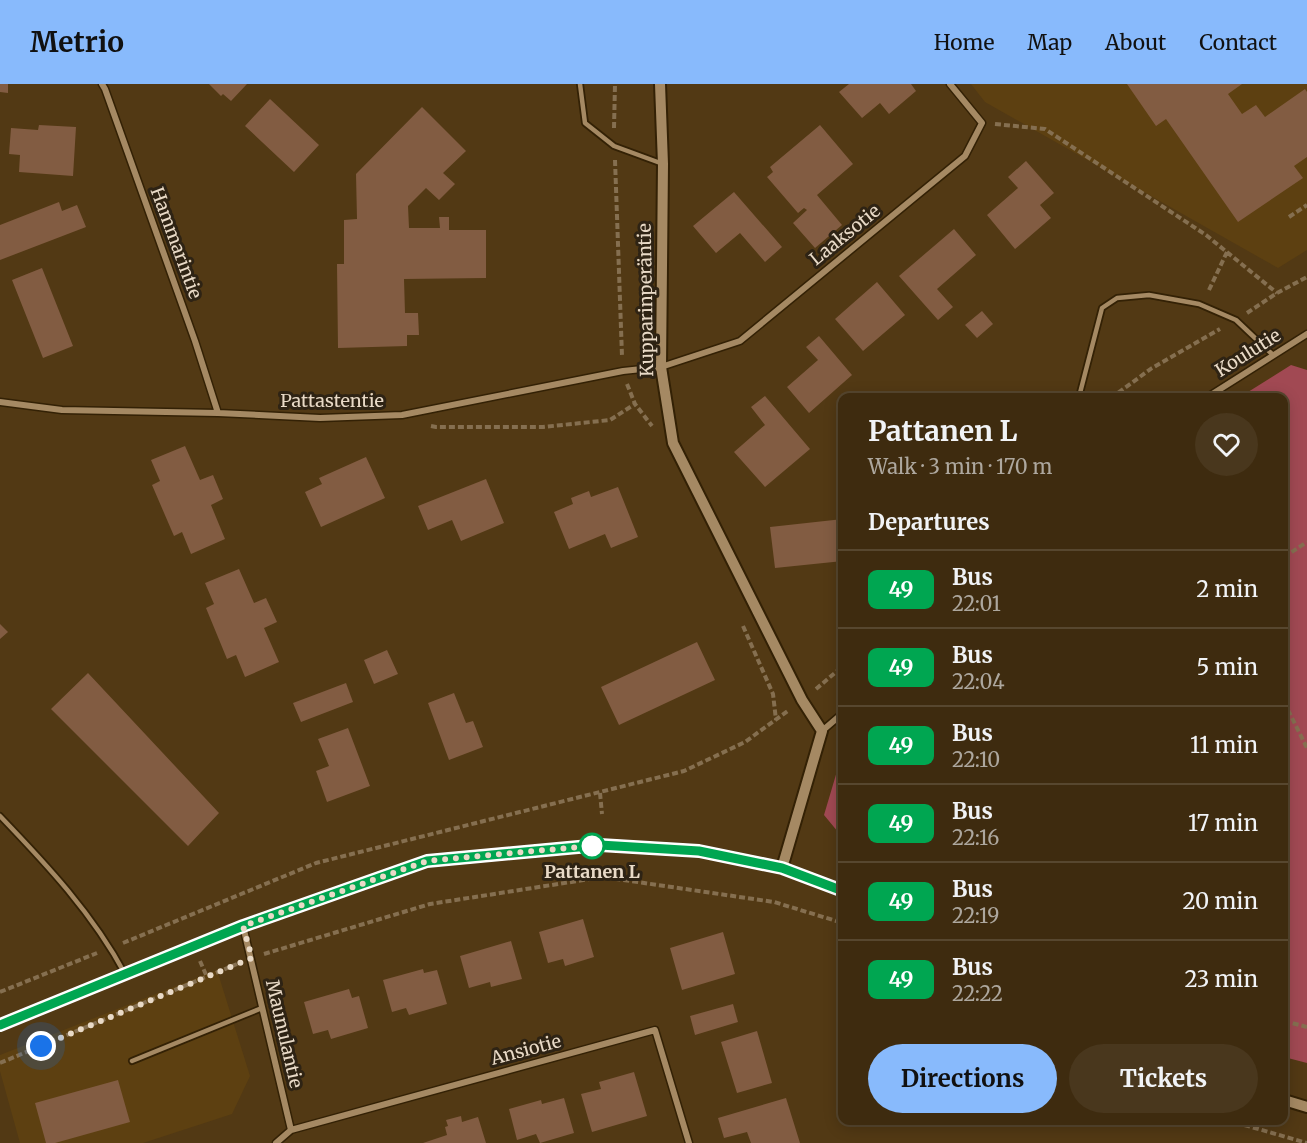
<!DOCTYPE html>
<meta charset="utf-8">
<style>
body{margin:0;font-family:Merriweather,serif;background:#49371d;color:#f1f3f6;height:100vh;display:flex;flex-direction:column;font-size:22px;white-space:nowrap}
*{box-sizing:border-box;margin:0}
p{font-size:20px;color:#ada79e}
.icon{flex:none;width:33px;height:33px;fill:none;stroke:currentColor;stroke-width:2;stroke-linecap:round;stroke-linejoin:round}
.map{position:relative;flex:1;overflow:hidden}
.panel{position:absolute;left:838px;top:309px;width:450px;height:732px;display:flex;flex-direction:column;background:#3e2b0f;border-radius:12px;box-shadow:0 3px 15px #0003,0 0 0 2px #57472f}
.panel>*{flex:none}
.badge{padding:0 12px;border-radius:9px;font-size:21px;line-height:39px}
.you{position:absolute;width:30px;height:30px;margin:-15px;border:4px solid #fff;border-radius:50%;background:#1a73e8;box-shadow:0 0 0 9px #1a73e833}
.map>.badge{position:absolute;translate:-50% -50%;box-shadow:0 0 0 3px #fff}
h2{padding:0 30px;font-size:22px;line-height:54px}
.round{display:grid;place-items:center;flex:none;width:63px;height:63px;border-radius:32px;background:#49371d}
.overview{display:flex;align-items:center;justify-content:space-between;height:102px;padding:0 30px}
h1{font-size:28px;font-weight:700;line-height:45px}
.button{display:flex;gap:12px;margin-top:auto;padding:12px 30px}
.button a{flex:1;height:69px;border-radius:36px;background:#88bafc;color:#111;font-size:24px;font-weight:700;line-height:69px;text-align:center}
.button a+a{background:#49371d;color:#f1f3f6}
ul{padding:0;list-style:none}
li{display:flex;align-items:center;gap:18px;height:78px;padding:0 30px;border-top:2px solid #57472f}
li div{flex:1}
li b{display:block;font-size:22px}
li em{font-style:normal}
li .badge{min-width:66px;font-weight:700;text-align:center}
header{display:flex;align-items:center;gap:36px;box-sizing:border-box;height:84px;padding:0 30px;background:#88bafc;color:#111}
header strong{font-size:28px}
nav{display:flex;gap:33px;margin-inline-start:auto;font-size:21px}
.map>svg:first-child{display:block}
</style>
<header>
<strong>Metrio</strong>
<nav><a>Home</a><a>Map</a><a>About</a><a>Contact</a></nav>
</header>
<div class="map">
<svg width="1307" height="1059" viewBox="0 0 1307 1059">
<rect width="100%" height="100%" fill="#523914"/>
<!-- built -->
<path fill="#5d4011" d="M 971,0 L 1307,0 L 1307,166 L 1278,184 L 985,18 Z
M 217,886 L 250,992 L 232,1030 L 143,1059 L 20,1059 L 0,987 L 0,971 Z"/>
<!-- forest -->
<path fill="#a14953" d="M 1291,281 L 1307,286 L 1307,979 L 1284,973 L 1284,314 L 1240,313 Z
M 843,667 L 843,754 L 824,731 Z"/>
<!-- building -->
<path fill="#825c42" d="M 0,0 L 8,0 L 8,9 L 0,8 Z
M 209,0 L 247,0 L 231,17 L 223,10 L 221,12 Z
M 849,0 L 911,0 L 916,7 L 889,30 L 880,19 L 862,34 L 839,8 Z
M 1127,0 L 1242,0 L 1228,10 L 1242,30 L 1256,21 L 1265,33 L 1305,5 L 1307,8 L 1307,73 L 1294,82 L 1303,94 L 1238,138 L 1166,35 L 1156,42 Z
M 270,15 L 319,61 L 294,88 L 245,42 Z
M 422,23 L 466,67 L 443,89 L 455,100 L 439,116 L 426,104 L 408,122 L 409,144 L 440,144 L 439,133 L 449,133 L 449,146 L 486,146 L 486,194 L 404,195 L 405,229 L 418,229 L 419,251 L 407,251 L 407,262 L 338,264 L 337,180 L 344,180 L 344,136 L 357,135 L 356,90 Z
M 39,41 L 76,43 L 73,92 L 19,88 L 20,71 L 9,70 L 11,44 L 38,46 Z
M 820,41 L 853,80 L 817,111 L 842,141 L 815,164 L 793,139 L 807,126 L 804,124 L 798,129 L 767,93 L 773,88 L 770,83 Z
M 1026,77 L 1054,109 L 1040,121 L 1051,134 L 1015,165 L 987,131 L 1018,104 L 1008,93 Z
M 734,108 L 782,163 L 765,178 L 740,149 L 716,169 L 693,142 Z
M 59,118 L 62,127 L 77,121 L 86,143 L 0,176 L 0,141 Z
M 954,145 L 976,171 L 937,205 L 953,223 L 938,236 L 899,192 Z
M 42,184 L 73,262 L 43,274 L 12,196 Z
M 877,198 L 905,231 L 863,267 L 835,235 Z
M 982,227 L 993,240 L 977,254 L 965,241 Z
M 819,252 L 852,291 L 809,329 L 787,303 L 818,276 L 806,263 Z
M 765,312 L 810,365 L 765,403 L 734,368 L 765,341 L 751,323 Z
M 185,362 L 200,396 L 213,391 L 223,415 L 211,421 L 225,455 L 191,470 L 182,448 L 174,452 L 152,401 L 160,397 L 151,376 Z
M 366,373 L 385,414 L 321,443 L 305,408 L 322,400 L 319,394 Z
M 486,395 L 504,439 L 461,457 L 452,436 L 428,446 L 418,422 Z
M 618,403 L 638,453 L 611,464 L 605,450 L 569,465 L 554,428 L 573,420 L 571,414 L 589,407 L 591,413 Z
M 843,435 L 843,477 L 775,484 L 770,443 Z
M 239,485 L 254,519 L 266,514 L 277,538 L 264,544 L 279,578 L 245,593 L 236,571 L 227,575 L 206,524 L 214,520 L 205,499 Z
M 0,540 L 8,548 L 0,555 Z
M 697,558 L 715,596 L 619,641 L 601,603 Z
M 387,566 L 398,590 L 374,600 L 364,576 Z
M 88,589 L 219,729 L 188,762 L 51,625 Z
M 346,599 L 353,618 L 301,638 L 293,619 Z
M 454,609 L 466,639 L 473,637 L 483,663 L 449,676 L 428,619 Z
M 348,644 L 370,702 L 327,718 L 316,687 L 329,682 L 318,655 Z
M 583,835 L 594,873 L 565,882 L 563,875 L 548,879 L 539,848 Z
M 723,848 L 735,890 L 682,906 L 670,864 Z
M 511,857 L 522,895 L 491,903 L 490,898 L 469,904 L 460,872 Z
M 423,885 L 424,889 L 437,886 L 447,920 L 409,931 L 406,924 L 392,928 L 383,896 Z
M 349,905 L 352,914 L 359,912 L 368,944 L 331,955 L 328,946 L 313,950 L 304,918 Z
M 733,920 L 738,938 L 695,951 L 690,932 Z
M 757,947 L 772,999 L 737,1009 L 721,958 Z
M 634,988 L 647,1032 L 592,1048 L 581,1010 L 601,1005 L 599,998 Z
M 118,996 L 130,1038 L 55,1059 L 46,1059 L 35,1019 Z
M 564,1014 L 574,1049 L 540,1059 L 536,1050 L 517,1056 L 509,1025 L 541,1016 L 542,1020 Z
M 786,1014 L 800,1059 L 751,1059 L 747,1048 L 724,1054 L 718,1034 Z
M 461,1032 L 462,1038 L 478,1033 L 486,1059 L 423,1059 L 447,1051 L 445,1043 L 448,1042 L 446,1036 Z"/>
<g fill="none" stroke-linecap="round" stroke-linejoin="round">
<!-- service casing -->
<g stroke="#332105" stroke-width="8">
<path id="service" d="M 580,0 L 585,39 L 614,62 L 663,80
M 1082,314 L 1080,309 L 1102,224 L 1117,214 L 1149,211 L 1199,220 L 1236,236 L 1272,270
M 0,732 C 47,781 93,830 125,890
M 132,977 L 262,924"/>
</g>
<!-- minor casing -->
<g stroke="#332105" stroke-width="9">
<path id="minor" d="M 102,0 L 105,5 L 195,257 L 218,329
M 1206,314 L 1307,250
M 0,318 L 62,326 L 218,329 L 320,334 L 402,331 L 623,287 L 661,283 L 740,257 L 965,72 L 982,39 L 950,0
M 822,647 L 843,629
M 243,842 L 291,1046 L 276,1059
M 291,1046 L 655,946 L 689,1059"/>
</g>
<!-- tertiary casing -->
<g stroke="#332105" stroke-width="14">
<path id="tertiary" d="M 660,0 L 663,80 L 661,283 L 673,359 L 802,616 L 822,647 L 782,784
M 0,941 L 243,842 L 427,777 L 600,761 L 699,767 L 782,784 L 843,807
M 1284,1016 L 1307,1023"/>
</g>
<!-- path -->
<path stroke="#856f50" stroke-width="4" stroke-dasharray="6 3" stroke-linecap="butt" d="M 995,40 L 1045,45 L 1206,151 L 1277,209
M 614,44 L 615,0
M 615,76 L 622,272
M 1289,133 L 1307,121
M 1209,206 L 1227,168
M 1247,229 L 1277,209 L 1307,193
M 627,300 L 635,320 L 652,342
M 1111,314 L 1152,284 L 1220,245
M 431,342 L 436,343 L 543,343 L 610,336 L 635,320
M 1284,473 L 1307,458
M 743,542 L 773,610 L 776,636
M 816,605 L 843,582
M 1284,618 L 1307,664
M 600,709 L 602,730
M 123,859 L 316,779 L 684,687 L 745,658 L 789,626
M 264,870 L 430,820 L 603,793 L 774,818 L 843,839
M 200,877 L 207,893
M 0,908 L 97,869
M 1284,937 L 1307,943
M 0,979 L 237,880
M 1227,1036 L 1307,1059"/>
<!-- service -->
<use href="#service" stroke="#a58963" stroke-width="4.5"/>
<!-- minor -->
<use href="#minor" stroke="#a58963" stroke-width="6"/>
<!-- tertiary -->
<use href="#tertiary" stroke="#a58963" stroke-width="10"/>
</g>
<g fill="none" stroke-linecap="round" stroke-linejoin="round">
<!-- line casing -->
<g stroke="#fff" stroke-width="14">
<path id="line" d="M 0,941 L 243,842 L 427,777 L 600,761 L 699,767 L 782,784 L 843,807"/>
</g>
<!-- line -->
<use href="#line" stroke="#00a651" stroke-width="9"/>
<!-- walk -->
<path stroke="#e9dac7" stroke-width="6" stroke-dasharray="0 10.8" d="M 41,962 L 252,874 L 243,842 L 427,777 L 600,761 L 592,762"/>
</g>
<!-- markers -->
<circle fill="#fff" stroke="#00a651" stroke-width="3" cx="592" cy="762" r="12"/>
<g text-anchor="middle" stroke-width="6" stroke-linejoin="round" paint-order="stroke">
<!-- street labels -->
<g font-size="18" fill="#e9dac7" stroke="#2e2314">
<text transform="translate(845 151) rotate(-39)" y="6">Laaksotie</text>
<text transform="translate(176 159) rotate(70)" y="6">Hammarintie</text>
<text transform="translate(646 216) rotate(-91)" y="6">Kupparinperäntie</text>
<text transform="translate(1248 269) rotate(-32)" y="6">Koulutie</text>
<text x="332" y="323">Pattastentie</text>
<text transform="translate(284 950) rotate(77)" y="6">Maunulantie</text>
<text transform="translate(526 966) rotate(-15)" y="6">Ansiotie</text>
</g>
<!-- stop labels -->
<g font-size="18" font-weight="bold" fill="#e9dac7" stroke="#2e2314">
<text x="592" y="794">Pattanen L</text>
</g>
</g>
</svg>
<div class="you" style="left:41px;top:962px"></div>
<section class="panel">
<div class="overview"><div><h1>Pattanen L</h1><p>Walk · 3 min · 170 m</p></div><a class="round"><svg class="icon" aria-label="heart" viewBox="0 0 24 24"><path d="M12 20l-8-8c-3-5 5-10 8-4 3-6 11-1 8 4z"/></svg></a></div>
<h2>Departures</h2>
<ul>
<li><span class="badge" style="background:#00a651;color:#fff">49</span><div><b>Bus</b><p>22:01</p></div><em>2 min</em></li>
<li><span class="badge" style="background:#00a651;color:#fff">49</span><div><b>Bus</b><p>22:04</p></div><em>5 min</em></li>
<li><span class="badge" style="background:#00a651;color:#fff">49</span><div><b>Bus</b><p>22:10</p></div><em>11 min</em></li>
<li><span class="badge" style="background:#00a651;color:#fff">49</span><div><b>Bus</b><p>22:16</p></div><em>17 min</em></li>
<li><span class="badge" style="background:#00a651;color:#fff">49</span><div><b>Bus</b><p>22:19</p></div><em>20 min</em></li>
<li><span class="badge" style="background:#00a651;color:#fff">49</span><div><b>Bus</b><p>22:22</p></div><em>23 min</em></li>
</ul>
<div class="button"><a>Directions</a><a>Tickets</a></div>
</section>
</div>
